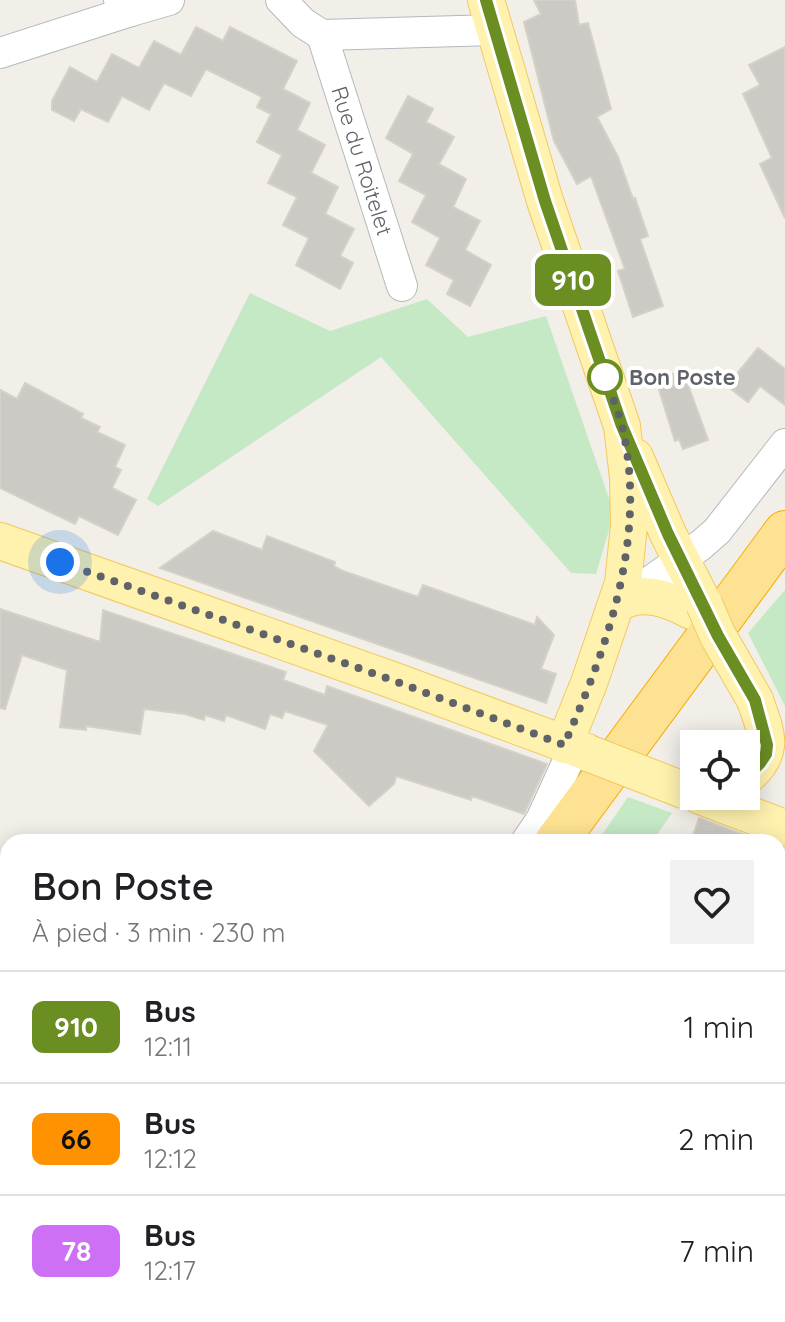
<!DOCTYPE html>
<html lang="fr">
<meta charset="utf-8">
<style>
body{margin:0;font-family:Quicksand,sans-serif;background:#f2f2f2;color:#202124;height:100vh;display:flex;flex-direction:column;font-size:30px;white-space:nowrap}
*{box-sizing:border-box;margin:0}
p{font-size:26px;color:#757577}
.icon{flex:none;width:44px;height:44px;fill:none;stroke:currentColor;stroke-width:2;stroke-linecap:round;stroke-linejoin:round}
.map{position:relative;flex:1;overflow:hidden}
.side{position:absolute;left:0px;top:834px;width:786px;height:488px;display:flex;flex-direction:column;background:#fff;border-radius:24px 24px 0 0;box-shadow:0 4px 20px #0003}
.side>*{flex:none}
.badge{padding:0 16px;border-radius:12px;font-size:28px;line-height:52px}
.buttons{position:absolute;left:680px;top:730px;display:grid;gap:16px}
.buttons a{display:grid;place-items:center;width:80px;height:80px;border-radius:0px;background:#fff;box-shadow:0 4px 20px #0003;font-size:40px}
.you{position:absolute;width:40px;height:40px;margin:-20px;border:6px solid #fff;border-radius:50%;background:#1a73e8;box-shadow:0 0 0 12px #1a73e833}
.map>.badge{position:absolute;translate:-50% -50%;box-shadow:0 0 0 4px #fff}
.round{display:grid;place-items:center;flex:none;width:84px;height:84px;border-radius:0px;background:#f2f2f2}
.summary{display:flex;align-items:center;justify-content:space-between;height:136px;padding:0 32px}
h1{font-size:38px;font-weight:600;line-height:60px}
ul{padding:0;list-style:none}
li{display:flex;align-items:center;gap:24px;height:112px;padding:0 32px;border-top:2px solid #e0e0e0}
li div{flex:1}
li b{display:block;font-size:30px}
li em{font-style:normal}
li .badge{min-width:88px;font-weight:700;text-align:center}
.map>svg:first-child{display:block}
</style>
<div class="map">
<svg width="785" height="1322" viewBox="0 0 785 1322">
<rect width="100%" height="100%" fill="#f1efe8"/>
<!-- green -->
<path fill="#c5e8c5" d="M 250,293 L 330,331 L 427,299 L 468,337 L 546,316 L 614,513 L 596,574 L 571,573 L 381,357 L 158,506 L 147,499 Z
M 785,590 L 785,706 L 748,633 Z
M 628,797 L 672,813 L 652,842 L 597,842 Z
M 8,1057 L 8,1314 L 226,1314 L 221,1322 L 0,1322 L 0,1072 Z
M 282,1314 L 441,1314 L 445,1322 L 277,1322 Z"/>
<!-- building -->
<path fill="#cccac5" stroke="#d6d1c6" stroke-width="2" d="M 534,0 L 575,0 L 579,25 L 588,23 L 611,109 L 597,117 L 618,157 L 633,199 L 635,198 L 648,236 L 640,239 L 663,306 L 633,317 L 618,271 L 625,269 L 591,176 L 577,184 L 554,141 L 524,22 L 541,14 Z
M 196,27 L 223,41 L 230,27 L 297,61 L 283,89 L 310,103 L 297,130 L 325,145 L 311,173 L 338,187 L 325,214 L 354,229 L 340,256 L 353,263 L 340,289 L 296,265 L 309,238 L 283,225 L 297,197 L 268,183 L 282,155 L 257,142 L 271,114 L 257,107 L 262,97 L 206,69 L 191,96 L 164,83 L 149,110 L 122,96 L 108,122 L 81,109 L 74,121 L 52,110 L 52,101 L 70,67 L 97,82 L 112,54 L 139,68 L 154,41 L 181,55 Z
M 785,47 L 785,218 L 760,164 L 772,158 L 743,94 L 760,85 L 749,65 Z
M 408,96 L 433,109 L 426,122 L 454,137 L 439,164 L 466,179 L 453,207 L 480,221 L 465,250 L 491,265 L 470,306 L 447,294 L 454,280 L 426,265 L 440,238 L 412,222 L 426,195 L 399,181 L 413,154 L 386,138 Z
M 758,348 L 785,369 L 785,405 L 760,386 L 748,402 L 727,386 Z
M 683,371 L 708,440 L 683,449 L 679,439 L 675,441 L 656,380 Z
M 25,383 L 83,414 L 81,418 L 100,427 L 97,432 L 125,445 L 115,467 L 121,470 L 112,488 L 136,500 L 118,535 L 79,516 L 75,524 L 0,488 L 0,390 L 17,399 Z
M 213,531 L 262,550 L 267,536 L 335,562 L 334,566 L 343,571 L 418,597 L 423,585 L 535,625 L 537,617 L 554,635 L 541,669 L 556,674 L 546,703 L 160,568 Z
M 0,609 L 100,642 L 103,610 L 286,672 L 283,680 L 325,695 L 327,686 L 547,764 L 524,814 L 472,796 L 471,800 L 396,776 L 394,784 L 369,806 L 314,751 L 328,725 L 285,711 L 282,718 L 270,714 L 265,729 L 226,715 L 224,721 L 205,715 L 204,720 L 185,714 L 144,709 L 140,734 L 86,726 L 86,730 L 60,727 L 67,670 L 22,655 L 5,709 L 0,708 Z
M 699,818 L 762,842 L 691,842 Z"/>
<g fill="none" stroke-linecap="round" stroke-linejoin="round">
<!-- minor casing -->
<g stroke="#b5b8bc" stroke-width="32">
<g id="minor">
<path d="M 281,0 L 303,23 L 322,35 L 494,30"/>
<path d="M 131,11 L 169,0"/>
<path id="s1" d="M 322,35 L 402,286"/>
<path d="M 0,53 L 131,11 L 119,0"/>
<path d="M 627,598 L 701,545 L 717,531 L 785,444"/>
<path d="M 526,842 L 541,820 L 574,748"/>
<path d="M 778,899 L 785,893"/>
</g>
</g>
<!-- major casing -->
<g stroke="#f2c960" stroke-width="38">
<path id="major" d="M 486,0 L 545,201 L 622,426 L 628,478 L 629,526 L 623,583 L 589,683 L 564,745
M 635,457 L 668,534 L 704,604
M 0,541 L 392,680 L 587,752
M 617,604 C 641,589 667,598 691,611
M 746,777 C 777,751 766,733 755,700
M 700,796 L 785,828"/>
</g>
<!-- highway casing -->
<g stroke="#f9ab00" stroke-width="44">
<path id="highway" d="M 556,842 L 785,532
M 262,1322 L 267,1314"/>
</g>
<!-- minor -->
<use href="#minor" stroke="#fff" stroke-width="30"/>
<!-- major -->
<use href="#major" stroke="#fff2af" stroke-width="36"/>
<!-- highway -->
<use href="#highway" stroke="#fde293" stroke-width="42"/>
<!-- major-bridge casing -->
<g stroke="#f2c960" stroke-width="38" stroke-linecap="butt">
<path id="major-bridge" d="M 704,604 L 718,636 L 755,700
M 588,753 L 686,791"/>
</g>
<!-- major-bridge -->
<use href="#major-bridge" stroke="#fff2af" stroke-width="36"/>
</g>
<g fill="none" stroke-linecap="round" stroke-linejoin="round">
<!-- line casing -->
<g stroke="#fff" stroke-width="18">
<path id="line" d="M 486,0 L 545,201 L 622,426 L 668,534 L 718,636 L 755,700 L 767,745 L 766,754 L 760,763 L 746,777"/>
</g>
<!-- line -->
<use href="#line" stroke="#6b8e23" stroke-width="12"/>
<!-- walk -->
<path stroke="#5f6368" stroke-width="8" stroke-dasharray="0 14.4" d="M 60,562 L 392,680 L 564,745 C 608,646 648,535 622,426 C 617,406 608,387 601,368 L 605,377"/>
</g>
<!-- markers -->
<circle fill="#fff" stroke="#6b8e23" stroke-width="4" cx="605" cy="377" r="16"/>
<g text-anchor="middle" stroke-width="8" stroke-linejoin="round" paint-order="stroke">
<!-- street labels -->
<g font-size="22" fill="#5f6368" stroke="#fff">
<text dy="8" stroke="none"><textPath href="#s1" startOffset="132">Rue du Roitelet</textPath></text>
</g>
<!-- stop labels -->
<g font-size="22" font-weight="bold" fill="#5f6368" stroke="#fff" text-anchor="start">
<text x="629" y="385">Bon Poste</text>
</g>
</g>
</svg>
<div class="buttons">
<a><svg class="icon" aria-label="locate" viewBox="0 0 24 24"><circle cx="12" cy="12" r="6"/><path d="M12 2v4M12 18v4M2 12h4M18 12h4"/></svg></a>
</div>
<div class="you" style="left:60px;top:562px"></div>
<b class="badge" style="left:573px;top:280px;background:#6b8e23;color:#fff">910</b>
<section class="side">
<div class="summary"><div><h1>Bon Poste</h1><p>À pied · 3 min · 230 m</p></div><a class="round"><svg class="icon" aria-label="heart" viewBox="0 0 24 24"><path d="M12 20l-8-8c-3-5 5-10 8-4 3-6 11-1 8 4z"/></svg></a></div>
<ul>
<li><span class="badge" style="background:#6b8e23;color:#fff">910</span><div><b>Bus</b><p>12:11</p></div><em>1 min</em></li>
<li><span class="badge" style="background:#ff9200;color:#111">66</span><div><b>Bus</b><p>12:12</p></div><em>2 min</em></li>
<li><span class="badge" style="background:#ce70f6;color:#fff">78</span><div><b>Bus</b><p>12:17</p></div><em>7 min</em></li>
</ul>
</section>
</div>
